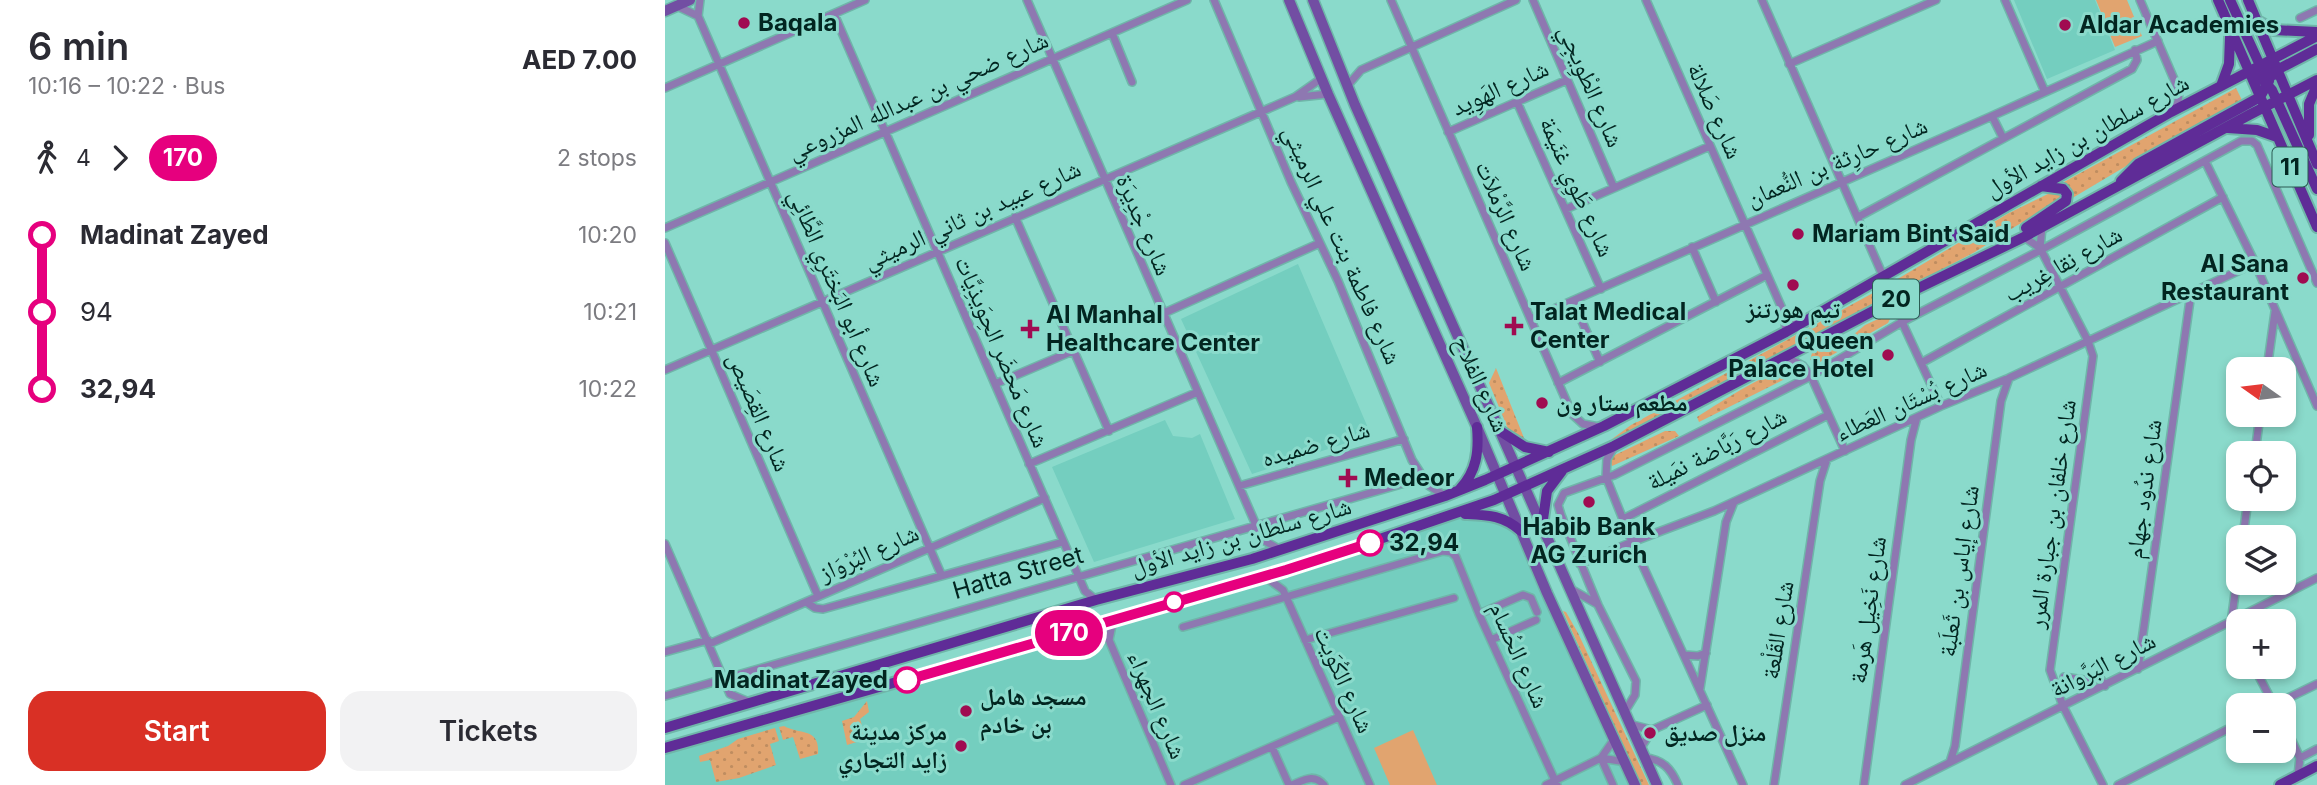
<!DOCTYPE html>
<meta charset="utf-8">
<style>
body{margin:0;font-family:Inter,"Noto Naskh Arabic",sans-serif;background:#f2f2f3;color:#2b2b33;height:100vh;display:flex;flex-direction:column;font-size:26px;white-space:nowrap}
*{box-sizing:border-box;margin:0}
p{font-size:23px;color:#7c7c81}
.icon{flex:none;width:38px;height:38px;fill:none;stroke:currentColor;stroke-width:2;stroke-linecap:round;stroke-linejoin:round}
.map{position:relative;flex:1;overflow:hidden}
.sheet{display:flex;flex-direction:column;background:#fff;width:665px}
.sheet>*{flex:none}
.badge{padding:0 14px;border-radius:23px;font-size:24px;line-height:46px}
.needle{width:46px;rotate:284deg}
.tools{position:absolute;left:1561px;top:357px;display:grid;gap:14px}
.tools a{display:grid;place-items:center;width:70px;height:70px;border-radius:14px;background:#fff;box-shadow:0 4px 10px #0003;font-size:35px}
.map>.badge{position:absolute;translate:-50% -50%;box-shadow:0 0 0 4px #fff}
.legs{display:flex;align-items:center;gap:10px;height:77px;padding:0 28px;font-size:23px}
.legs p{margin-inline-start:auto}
.overview{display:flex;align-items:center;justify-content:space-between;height:119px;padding:0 28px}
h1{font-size:38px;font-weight:600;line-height:52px}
.action{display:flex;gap:14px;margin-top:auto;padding:14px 28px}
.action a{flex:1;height:80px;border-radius:21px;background:#d93025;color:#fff;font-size:28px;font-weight:600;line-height:80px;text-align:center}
.action a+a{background:#f2f2f3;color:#2b2b33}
ul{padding:0 28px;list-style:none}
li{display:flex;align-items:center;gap:24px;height:77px;font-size:26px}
li i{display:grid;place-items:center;width:10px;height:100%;margin:0 9px;background:currentColor}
li i::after{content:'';width:18px;height:18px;margin:-9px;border:5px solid;border-radius:50%;background:#fff}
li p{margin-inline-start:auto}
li:first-child i{background:linear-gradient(#0000 50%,currentColor 0)}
li:last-child i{background:linear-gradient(currentColor 50%,#0000 0)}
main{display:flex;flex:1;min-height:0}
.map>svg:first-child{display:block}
</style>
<main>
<section class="sheet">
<div class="overview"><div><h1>6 min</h1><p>10:16 – 10:22 · Bus</p></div><b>AED 7.00</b></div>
<div class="legs"><svg class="icon" aria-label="walk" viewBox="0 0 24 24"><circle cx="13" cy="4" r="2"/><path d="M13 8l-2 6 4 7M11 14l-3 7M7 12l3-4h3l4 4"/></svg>4<svg class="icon" aria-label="forward" viewBox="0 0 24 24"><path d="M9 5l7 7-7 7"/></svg><b class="badge" style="background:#e6007e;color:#fff">170</b><p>2 stops</p></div>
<ul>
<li><i style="color:#e6007e"></i><b>Madinat Zayed</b><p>10:20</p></li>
<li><i style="color:#e6007e"></i><span>94</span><p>10:21</p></li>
<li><i style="color:#e6007e"></i><b>32,94</b><p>10:22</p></li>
</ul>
<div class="action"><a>Start</a><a>Tickets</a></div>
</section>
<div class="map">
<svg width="1652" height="785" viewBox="0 0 1652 785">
<defs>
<pattern id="grass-dots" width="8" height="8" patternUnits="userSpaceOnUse" patternTransform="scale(1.75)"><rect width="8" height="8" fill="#e1a46f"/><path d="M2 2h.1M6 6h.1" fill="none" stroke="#bf8d60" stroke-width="1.8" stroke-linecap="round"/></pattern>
</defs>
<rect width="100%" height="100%" fill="#8adacb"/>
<!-- built -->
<path fill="#74cebf" d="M 1349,0 L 1430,0 L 1450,50 L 1382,79 Z
M 633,264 L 706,435 L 587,474 L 516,319 Z
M 500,420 L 508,436 L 527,438 L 535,434 L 570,519 L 429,562 L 387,467 Z
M 798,516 L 822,516 L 851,530 L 966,785 L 0,785 L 0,753 Z"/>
<!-- grass -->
<path fill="url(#grass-dots)" d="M 1571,88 L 1578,102 L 1468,162 L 1404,200 L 1401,186 L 1397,183 Z
M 1391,190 L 1397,196 L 1394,202 L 1351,226 L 1310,252 L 954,438 L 947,439 L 966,425 L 1219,287 L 1344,213 Z
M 1224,314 L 1226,317 L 1223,323 L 1155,362 L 1145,360 L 1147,353 L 1188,335 L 1200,325 Z
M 831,368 L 859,438 L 846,436 L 824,383 Z
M 1126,368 L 1130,369 L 1132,373 L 1034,422 L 1032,417 C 1052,404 1104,370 1126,368 Z
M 1000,431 L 1010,431 L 1014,436 L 947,466 L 945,461 L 950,455 Z
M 898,611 L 901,612 L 913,633 L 984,785 L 976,785 Z
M 202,701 L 204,712 L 195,719 L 201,739 L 182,745 L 177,721 L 189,717 Z
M 119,726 C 135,735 155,727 153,754 L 135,759 L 128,737 L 118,740 L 114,727 Z
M 110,728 L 114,741 L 105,744 L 111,765 L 74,778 L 51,782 L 45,760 L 35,762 L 34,756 L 63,746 L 73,739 Z"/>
<!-- pitch -->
<path fill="#e1a46f" d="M 1431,0 L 1462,0 L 1477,36 L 1450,47 Z
M 748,730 L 772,785 L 725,785 L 709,748 Z"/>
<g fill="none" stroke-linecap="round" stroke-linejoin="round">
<!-- street casing -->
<g stroke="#6fb6a9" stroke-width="10">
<path id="street" d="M 35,0 L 33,16 L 276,574
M 362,0 L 591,525 L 598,540 L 614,549
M 549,0 L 626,182 L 673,281 L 747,460 L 763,485 L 780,496
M 726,0 L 907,414 L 918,424 L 934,427
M 868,0 L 949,188
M 981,0 L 1119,313 L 1121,332
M 1097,0 L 1218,276
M 1340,0 L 1380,92
M 1475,0 L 1514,91 L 1513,102 L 1508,109
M 12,6 L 33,16
M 169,14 L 420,591 L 431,600
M 1635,18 L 1652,10
M 447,33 L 467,82
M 1124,64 L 1271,0
M 683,85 L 696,70 L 851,0
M 0,88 L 200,0
M 634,97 L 663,94
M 852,102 L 936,289
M 1327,116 L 1338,138
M 783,132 L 902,80
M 1540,161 L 1590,263 L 1652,406
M 901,209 L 1045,146
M 350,217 L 444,431
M 1193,217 L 1467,69 L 1472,60 L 1470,50
M 0,228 L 522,0
M 1359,237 L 1375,248 L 1423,341 L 1428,356 L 1385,670 L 1398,706 L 1438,785
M 0,243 L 153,596
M 1027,247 L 1051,302
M 1375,248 L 1377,227
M 1237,296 L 1235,312 L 1237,322 L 1276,406
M 908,301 L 935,362
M 1119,313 L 1137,323
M 497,314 L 655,243
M 866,319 L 1327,116 L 1493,41
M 1121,357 L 1138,366 L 1146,376 L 1180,451
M 1256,363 L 1558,197
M 1602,369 L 1610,312
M 0,370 L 630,97 L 657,78
M 893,383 L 1102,275
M 330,384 L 410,350
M 949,447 L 942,459 L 941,477 L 967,542 L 1078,785
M 1590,453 L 1595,415
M 364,464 L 533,392
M 574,486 L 739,439
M 958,519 L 1163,415
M 1578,537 L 1583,499
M 0,544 L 65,694 L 84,702
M 915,564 L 967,542 L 1049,511 L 1276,406 L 1344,378 L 1590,263
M 1573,571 L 1566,623 L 1573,637
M 599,576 L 618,590 L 705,785
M 904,588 L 932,604
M 141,602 L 150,608 L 158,609 L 398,542
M 814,614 L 858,595 L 866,598 L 872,612
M 448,620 L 444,640 L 506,785
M 518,627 L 778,551 L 786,552 L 791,557 L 814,614 L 892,785
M 424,628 L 444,640
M 640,640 L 789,598
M 826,640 L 871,620
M 44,644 L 380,498
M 0,652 L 43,640
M 1020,655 L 1033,656 L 1041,653
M 1589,667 L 1609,705 L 1652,684
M 1473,669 L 1526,293
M 1399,677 L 1425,681 L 1435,678 L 1440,686
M 1035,688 L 1061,522 L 1069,502
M 0,696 L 757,478
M 959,713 L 970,695 L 971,681 L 933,605 L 896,515 L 893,505 L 899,493 L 949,475 L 1146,376 L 1237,322 L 1376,250 L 1576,141 L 1587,141 L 1592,145 L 1652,283
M 964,724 L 987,730
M 1619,724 L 1635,758 L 1633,775
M 607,747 L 624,785
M 975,749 L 987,730 L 1042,705
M 936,758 L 948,785
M 936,758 L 961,762
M 979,758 C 998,759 1006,769 1013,785
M 1635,758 L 1652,749
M 1285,762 L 1290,746 L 1336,401 L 1344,378
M 519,785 L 674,717
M 627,785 C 639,780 649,773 659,785
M 881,785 L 936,758 L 950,738
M 1109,785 L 1155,481 L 1162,459
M 1199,785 L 1246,440 L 1252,417
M 1240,785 L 1652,578
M 1453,785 L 1573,724"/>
</g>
<!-- secondary casing -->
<g stroke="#6fb6a9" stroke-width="13">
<path id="secondary" d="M 624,0 L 663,94 L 812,427 L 882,593 L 970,785
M 648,0 L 690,105 L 992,785
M 0,11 L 25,0"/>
</g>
<!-- primary casing -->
<g stroke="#6fb6a9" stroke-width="14">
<path id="primary" d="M 1553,0 L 1652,227
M 1565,0 L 1598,72
M 1583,0 L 1652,164
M 1592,21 L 1609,30 L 1652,32
M 1584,72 L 1599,81 L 1607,90 L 1652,189
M 1609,75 L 1612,70 L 1652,49
M 1556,86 L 1564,64 L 1565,37
M 1563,128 L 1592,130 L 1612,137
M 1644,135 L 1644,104 L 1652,85
M 1456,181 L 1473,164 L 1595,97 L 1604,81 L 1608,59
M 1361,228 L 1401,201 L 1402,194 L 1398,189 L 1376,186
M 835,431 L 860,447 L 884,452
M 795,489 C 812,471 814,451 812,427
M 800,514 C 822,515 838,515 856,531
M 877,526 L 882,491 L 897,471
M 0,728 L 431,600 L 587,559 L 780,496 L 820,480 L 939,426 L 1121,332 L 1506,112 L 1652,36
M 0,748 L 621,571 L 829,500 L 949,446 L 1237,296 L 1359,237 L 1584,115 L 1652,80
M 1615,785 L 1652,766"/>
</g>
<!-- street -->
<use href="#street" stroke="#8e78b1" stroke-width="7"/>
<!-- secondary -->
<use href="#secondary" stroke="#724ea3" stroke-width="10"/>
<!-- primary -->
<use href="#primary" stroke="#5f2c97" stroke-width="10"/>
</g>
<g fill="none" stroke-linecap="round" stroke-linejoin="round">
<!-- line-1 casing -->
<g stroke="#fff" stroke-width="16">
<path id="line-1" d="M 242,680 L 621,570 L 705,543"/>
</g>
<!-- line-1 -->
<use href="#line-1" stroke="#e6007e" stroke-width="10"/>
</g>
<!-- markers -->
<g fill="#a00b51" stroke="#8adacb" stroke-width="2.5">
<circle cx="79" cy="23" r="7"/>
<circle cx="1400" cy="25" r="7"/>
<circle cx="1133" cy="234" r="7"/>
<circle cx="1638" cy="278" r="7"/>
<circle cx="1128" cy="285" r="7"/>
<path d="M845.5 315.5h7v7h7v7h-7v7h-7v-7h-7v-7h7z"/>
<path d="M361.5 318.5h7v7h7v7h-7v7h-7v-7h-7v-7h7z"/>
<circle cx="1223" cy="355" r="7"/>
<circle cx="877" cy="403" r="7"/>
<path d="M679.5 467.5h7v7h7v7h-7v7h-7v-7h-7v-7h7z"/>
<circle cx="924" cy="502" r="7"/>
<circle cx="301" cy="711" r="7"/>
<circle cx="985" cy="733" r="7"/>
<circle cx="296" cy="746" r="7"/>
</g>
<g fill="#fff" stroke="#e6007e" stroke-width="3.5">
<circle cx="705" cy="543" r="12"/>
<circle cx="509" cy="602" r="9"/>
<circle cx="242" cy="680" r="12"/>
</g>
<g text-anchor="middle" stroke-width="6" stroke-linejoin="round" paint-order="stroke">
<!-- shield labels -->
<g fill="#8adacb" stroke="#2b5b53" stroke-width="2">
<rect x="1607.5" y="147.5" width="35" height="39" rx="5"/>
<rect x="1208" y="279.5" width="46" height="39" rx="5"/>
</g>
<g font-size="23" font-weight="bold" fill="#022520">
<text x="1625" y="175">11</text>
<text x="1231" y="307">20</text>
</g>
<!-- poi labels -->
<g font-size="24" font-weight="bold" fill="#022520" stroke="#8adacb" text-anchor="start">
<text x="93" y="31">Baqala</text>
<text x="1414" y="33">Aldar Academies</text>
<text x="1147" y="242">Mariam Bint Said</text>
<text x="1624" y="272" text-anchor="end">Al Sana<tspan x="1624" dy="28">Restaurant</tspan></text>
<text x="1128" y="318" text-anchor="middle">تيم هورتنز</text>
<text x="865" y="320">Talat Medical<tspan x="865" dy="28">Center</tspan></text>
<text x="381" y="323">Al Manhal<tspan x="381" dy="28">Healthcare Center</tspan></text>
<text x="1209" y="349" text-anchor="end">Queen<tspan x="1209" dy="28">Palace Hotel</tspan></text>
<text x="891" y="411">مطعم ستار ون</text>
<text x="699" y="486">Medeor</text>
<text x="924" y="535" text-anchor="middle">Habib Bank<tspan x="924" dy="28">AG Zurich</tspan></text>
<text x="315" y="705">مسجد هامل<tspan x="315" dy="28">بن خادم</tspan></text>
<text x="282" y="740" text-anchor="end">مركز مدينة<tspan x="282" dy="28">زايد التجاري</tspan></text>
<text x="999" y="741">منزل صديق</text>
</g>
<!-- street labels -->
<g font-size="24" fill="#022520" stroke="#8adacb">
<text transform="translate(926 86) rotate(67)" y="8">شارع الطْوِيجِي</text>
<text transform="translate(835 88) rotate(-24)" y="8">شارع الهَوِيد</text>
<text transform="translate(253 96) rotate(-24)" y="8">شارع ضحي بن عبدالله المزروعي</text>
<text transform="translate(1050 111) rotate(66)" y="8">شارع صَلالة</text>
<text transform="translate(1422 136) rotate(-29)" y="8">شارع سلطان بن زايد الأول</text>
<text transform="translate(1172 162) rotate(-23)" y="8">شارع حارِثة بن النُّعمان</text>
<text transform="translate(912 187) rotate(66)" y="8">شارع طَوِي غنَيمَة</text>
<text transform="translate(307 215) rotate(-24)" y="8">شارع عبيد بن ثاني الرميثي</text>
<text transform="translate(841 216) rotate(66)" y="8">شارع الرَّمْلاَت</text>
<text transform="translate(479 225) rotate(67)" y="8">شارع جْدِيرَة</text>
<text transform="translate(677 245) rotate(66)" y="8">شارع فاطمة بنت علي الرميثي</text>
<text transform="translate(1398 264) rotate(-29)" y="8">شارع نِقا غِريب</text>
<text transform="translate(172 288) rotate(67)" y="8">شارع أبو البَختَرِي الطَّائِي</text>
<text transform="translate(337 352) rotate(67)" y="8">شارع مَحضَر الحِوَيذِيَّات</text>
<text transform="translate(816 384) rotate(66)" y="8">شارع الفلاح</text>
<text transform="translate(1246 401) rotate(-24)" y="8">شارع بُسْتَان العَطاء</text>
<text transform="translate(94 412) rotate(67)" y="8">شارع القِصَيص</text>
<text transform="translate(651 444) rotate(-16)" y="8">شارع ضميده</text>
<text transform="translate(1052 449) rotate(-27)" y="8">شارع رَبَّاضة نمَيلة</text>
<text transform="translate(1479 489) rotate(-82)" y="8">شارع ندُود جهام</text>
<text transform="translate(1387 514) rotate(-82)" y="8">شارع خلفان بن جبارة المرر</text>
<text transform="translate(576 537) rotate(-16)" y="8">شارع سلطان بن زايد الأول</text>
<text transform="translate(204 553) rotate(-24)" y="8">شارع البُرْوَاز</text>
<text transform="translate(1294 571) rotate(-82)" y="8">شارع إياس بن ثَعلَبة</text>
<text transform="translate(353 573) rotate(-16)" y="8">Hatta Street</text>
<text transform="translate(1203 610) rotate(-82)" y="8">شارع نَخِيل هَرمة</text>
<text transform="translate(1113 630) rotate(-81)" y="8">شارع القَلْعة</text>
<text transform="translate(854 655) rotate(66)" y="8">شارع الحُسام</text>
<text transform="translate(1438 665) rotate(-27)" y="8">شارع البَرَّوانة</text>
<text transform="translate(679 680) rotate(66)" y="8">شارع الكُوَيت</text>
<text transform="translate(492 705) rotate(67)" y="8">شارع الجهراء</text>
</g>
<!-- stop labels -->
<g font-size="24" font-weight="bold" fill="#022520" stroke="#8adacb" text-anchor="start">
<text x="724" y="551">32,94</text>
<text x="223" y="688" text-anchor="end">Madinat Zayed</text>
</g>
</g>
</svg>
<div class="tools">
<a><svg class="needle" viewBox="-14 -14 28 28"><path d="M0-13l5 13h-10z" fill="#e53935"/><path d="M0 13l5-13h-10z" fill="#7c7c81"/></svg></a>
<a><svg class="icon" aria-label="locate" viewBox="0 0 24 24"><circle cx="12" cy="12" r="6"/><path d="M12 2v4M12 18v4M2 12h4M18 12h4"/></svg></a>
<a><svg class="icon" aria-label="layers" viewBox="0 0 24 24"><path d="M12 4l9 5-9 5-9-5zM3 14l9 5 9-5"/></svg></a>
<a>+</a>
<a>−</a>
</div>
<b class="badge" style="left:404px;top:633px;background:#e6007e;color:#fff">170</b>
</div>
</main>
